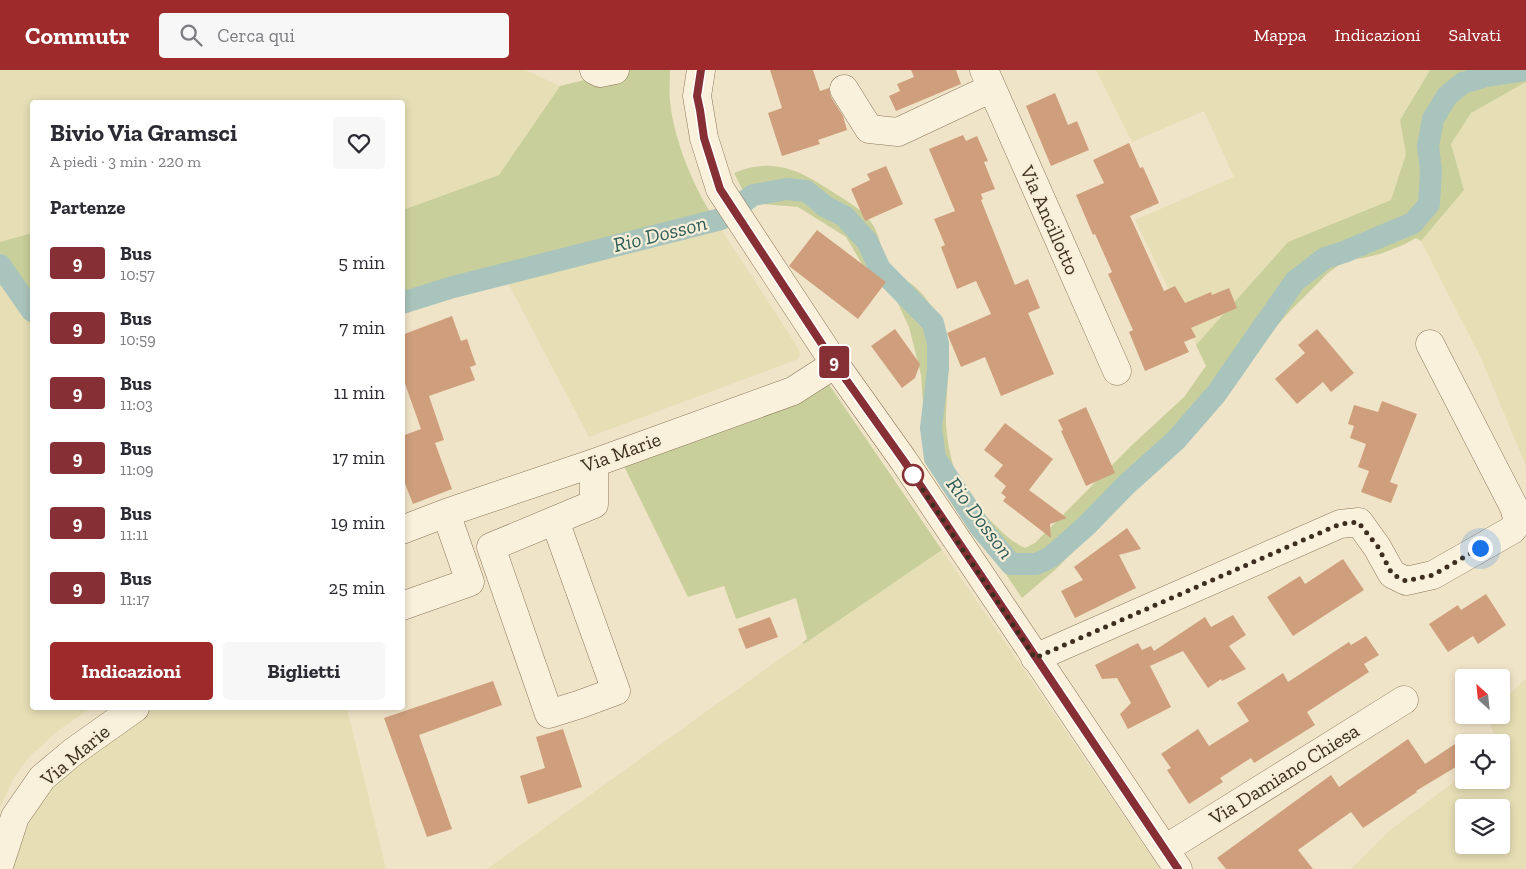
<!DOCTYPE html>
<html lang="it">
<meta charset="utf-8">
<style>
body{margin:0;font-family:"Zilla Slab",serif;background:#f7f7f7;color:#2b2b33;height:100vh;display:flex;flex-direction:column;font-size:19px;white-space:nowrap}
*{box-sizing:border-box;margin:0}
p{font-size:16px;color:#7c7c81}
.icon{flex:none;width:28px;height:28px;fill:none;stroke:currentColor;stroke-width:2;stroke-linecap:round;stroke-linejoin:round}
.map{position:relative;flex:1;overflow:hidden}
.drawer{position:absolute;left:30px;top:30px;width:375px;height:610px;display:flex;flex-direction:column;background:#fff;border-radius:5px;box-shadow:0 2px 8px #0003}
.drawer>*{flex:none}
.badge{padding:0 10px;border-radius:4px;font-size:18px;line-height:32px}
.needle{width:32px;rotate:333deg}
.tools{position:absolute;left:1455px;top:599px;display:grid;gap:10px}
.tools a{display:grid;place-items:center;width:55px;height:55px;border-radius:5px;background:#fff;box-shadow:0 2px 8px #0003;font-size:25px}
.you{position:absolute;width:25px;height:25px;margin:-12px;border:4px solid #fff;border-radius:50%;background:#1a73e8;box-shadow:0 0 0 8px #1a73e833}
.map>.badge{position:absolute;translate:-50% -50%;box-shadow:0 0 0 2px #fff}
h2{padding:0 20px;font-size:19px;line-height:45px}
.round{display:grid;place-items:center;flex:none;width:52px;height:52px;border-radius:5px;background:#f7f7f7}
.head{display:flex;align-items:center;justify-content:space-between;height:85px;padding:0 20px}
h1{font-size:24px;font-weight:700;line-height:38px}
.action{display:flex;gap:10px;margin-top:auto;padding:10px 20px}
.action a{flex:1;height:58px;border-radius:5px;background:#9e2a2b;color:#fff;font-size:20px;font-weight:700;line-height:58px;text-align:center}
.action a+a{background:#f7f7f7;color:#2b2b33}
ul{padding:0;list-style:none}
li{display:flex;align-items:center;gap:15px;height:65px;padding:0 20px}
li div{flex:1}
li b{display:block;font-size:19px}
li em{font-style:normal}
li .badge{min-width:55px;font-weight:700;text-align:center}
header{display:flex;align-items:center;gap:30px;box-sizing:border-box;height:70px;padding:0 25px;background:#9e2a2b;color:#fff}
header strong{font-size:24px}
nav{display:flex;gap:28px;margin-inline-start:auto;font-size:18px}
.search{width:350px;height:45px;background:#f7f7f7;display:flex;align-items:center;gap:12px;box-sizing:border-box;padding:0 18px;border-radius:5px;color:#7c7c81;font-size:19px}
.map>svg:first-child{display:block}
</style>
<header>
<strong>Commutr</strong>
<div class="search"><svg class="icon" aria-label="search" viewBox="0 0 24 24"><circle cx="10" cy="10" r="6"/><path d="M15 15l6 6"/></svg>Cerca qui</div>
<nav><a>Mappa</a><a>Indicazioni</a><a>Salvati</a></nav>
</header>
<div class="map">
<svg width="1526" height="799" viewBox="0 0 1526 799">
<rect width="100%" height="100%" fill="#f0e4c8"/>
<!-- farmland -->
<path fill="#e6deb5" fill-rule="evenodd" d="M 0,0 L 525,0 L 560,16 L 499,105 L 403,140 L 402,32 L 32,32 L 32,163 L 0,172 Z
M 1096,0 L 1430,0 L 1400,50 L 1406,84 L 1391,130 L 1288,172 L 1196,275 L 1135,150 L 1234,107 L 1204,41 L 1132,72 Z
M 1526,12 L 1526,396 L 1481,288 L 1421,171 L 1464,120 L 1451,74 L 1471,43 Z
M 714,148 L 798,278 L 800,284 L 798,289 L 589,367 L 508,213 Z
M 0,212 L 32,256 L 32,638 L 91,638 L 59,660 L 30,686 L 13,709 L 0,738 Z
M 942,480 L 1160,799 L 487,799 L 802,573 L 804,574 Z
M 1526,608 L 1526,799 L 1351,799 L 1389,761 L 1464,704 L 1464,710 L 1501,710 L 1501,672 L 1496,672 L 1488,646 L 1489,645 L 1501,645 L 1501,633 ZM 1464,738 L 1501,738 L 1501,775 L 1464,775 Z
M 147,638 L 347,638 L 386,799 L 12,799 L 21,772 L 42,724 Z"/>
<!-- green -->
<path fill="#c9cf9b" d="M 625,0 L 670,0 C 670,10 669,21 670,31 C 674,70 693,116 714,148 L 508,213 L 448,227 L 403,241 L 403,140 L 499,105 L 560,16 Z
M 1430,0 L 1526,0 L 1526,12 L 1471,43 L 1451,74 L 1464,120 L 1421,171 L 1416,168 L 1403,175 L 1380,184 L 1364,188 L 1346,190 L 1328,203 L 1289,242 L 1262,273 L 1209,349 L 1154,400 L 1055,500 L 1022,528 L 927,388 L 921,305 L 909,257 L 895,227 L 865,199 L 846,167 L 798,137 L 761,134 L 752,135 L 745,125 L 734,103 C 777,85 804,103 839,126 C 850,133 863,140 871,152 C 882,166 880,188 892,200 C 898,206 907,210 913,215 C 926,226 935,240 940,256 C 952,290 947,311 946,345 C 945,363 952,400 961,415 C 967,428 977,438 987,447 C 998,458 1011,472 1025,478 L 1035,473 L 1131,376 L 1184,327 L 1206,296 L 1196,275 L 1288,172 L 1391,130 L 1406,84 L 1400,50 Z
M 32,163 L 32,256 L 0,212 L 0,172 Z
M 828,313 L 942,480 L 804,574 L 802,573 L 807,569 L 796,528 L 736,549 L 724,516 L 688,527 L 621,390 Z"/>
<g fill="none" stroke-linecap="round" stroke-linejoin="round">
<!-- canal -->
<path stroke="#a9c4bc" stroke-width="22" d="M 0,195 L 32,241
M 402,233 L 453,217 L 721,149 L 753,125 L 787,119 L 806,121 L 826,137 L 844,146 L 867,171 L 880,199 L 933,253 L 938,274 L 938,299 L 931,358 L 935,388 L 980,457 L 1011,494 L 1036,494 L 1051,487 L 1086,456 L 1126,415 L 1176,370 L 1216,324 L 1295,211 L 1325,188 L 1344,182 L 1413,153 L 1429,134 L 1431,101 L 1428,76 L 1433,49 L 1447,26 L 1463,13 L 1486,6 L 1526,0"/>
</g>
<!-- building -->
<path fill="#cf9f7d" d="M 770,0 L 813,0 L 820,21 L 829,18 L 831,27 L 843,46 L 847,60 L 818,70 L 820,74 L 782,86 L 768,43 L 782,38 Z
M 911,0 L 956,0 L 961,14 L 896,41 L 889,26 L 900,21 L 897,14 L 914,7 Z
M 1055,23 L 1068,55 L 1077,51 L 1089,80 L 1051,96 L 1026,36 Z
M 963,65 L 966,71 L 977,66 L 988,91 L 984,92 L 995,119 L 981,124 L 983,129 L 981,130 L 1015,215 L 1028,209 L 1040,238 L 1028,243 L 1054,304 L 1001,326 L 985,287 L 961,297 L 947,263 L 991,244 L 976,211 L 957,219 L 941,177 L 945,175 L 934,149 L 955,141 L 929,79 Z
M 1129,73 L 1140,98 L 1143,97 L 1159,133 L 1130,146 L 1164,221 L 1175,216 L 1185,233 L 1211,222 L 1212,225 L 1229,218 L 1237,238 L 1191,258 L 1196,267 L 1184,272 L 1189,282 L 1145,301 L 1129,262 L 1133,260 L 1108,204 L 1112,202 L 1095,164 L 1093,165 L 1076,125 L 1104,113 L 1093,90 Z
M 886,96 L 903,134 L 865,151 L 851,119 L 870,110 L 867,104 Z
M 817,160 L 886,212 L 858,249 L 789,196 Z
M 452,246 L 461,271 L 467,269 L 476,295 L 470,297 L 475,310 L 429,326 L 444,370 L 435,373 L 452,419 L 413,434 L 402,406 L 402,366 L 421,359 L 402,305 L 402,265 Z
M 895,259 L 920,294 L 915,308 L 902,318 L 871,276 Z
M 1317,259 L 1354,303 L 1331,322 L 1323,312 L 1297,334 L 1275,309 L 1305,283 L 1298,275 Z
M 1382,331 L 1417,344 L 1390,412 L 1398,415 L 1391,433 L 1361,422 L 1369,401 L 1358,397 L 1366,374 L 1350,368 L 1354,356 L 1348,354 L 1354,335 L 1378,342 Z
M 1086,337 L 1115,403 L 1086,416 L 1061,361 L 1063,360 L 1058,350 Z
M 1005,353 L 1053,389 L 1029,420 L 1067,448 L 1050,454 L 1051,468 L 1003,431 L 1006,427 L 1001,423 L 1006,416 L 994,406 L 1003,395 L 984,380 Z
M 1127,458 L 1141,479 L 1119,485 L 1136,518 L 1075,548 L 1061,521 L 1083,510 L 1074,497 Z
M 1343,489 L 1364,520 L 1293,566 L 1267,527 L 1300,506 L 1305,514 Z
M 1486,524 L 1506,555 L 1478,574 L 1473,566 L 1448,582 L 1429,554 L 1458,535 L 1461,540 Z
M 1233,545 L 1246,565 L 1229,576 L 1246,599 L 1222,611 L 1221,609 L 1208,618 L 1183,581 L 1150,596 L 1171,637 L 1128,659 L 1120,644 L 1131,633 L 1117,608 L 1102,609 L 1095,595 L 1138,573 L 1142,580 L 1151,576 L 1154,581 L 1205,547 L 1211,557 Z
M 770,547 L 778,567 L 746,579 L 738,559 Z
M 1366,566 L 1379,585 L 1364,594 L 1369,602 L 1307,642 L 1315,655 L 1254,693 L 1251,688 L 1220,708 L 1223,712 L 1189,734 L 1167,700 L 1171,698 L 1161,684 L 1198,659 L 1209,676 L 1249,651 L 1237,633 L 1283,603 L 1288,612 L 1349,572 L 1351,575 Z
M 493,611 L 502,635 L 419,665 L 452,759 L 427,767 L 384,648 Z
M 563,659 L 582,717 L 528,734 L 520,706 L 545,698 L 536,667 Z
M 1464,668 L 1464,692 L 1416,721 L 1417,722 L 1363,758 L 1351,742 L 1298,780 L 1313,799 L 1226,799 L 1217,788 L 1331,705 L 1339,717 L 1408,669 L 1425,694 Z"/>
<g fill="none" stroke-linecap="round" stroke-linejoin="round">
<!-- minor casing -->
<g stroke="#8d765c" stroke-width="29">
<path id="minor" d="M 594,0 L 600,3 L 615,0
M 701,0 L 697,26 L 704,68 L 720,119 L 835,294 L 904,391 L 1178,799
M 984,0 L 1117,301
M 844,19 L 869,59 L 898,62 L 992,18
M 555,451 L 616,621 L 581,634 L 549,644 L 491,477 L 594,434 L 594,393
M 402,460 L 446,443 L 594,393 L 793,321 L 835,294
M 402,536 L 470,512 L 446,443
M 1035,588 L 1340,454 L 1359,452 L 1377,477 L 1392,504 L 1406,511 L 1433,505 L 1512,460 L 1518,452 L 1514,437 L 1430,274
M 1165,779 L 1404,630
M 0,793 L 15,747 L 42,708 L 73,682 L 135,638"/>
</g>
<!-- minor -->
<use href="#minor" stroke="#faf1dc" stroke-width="28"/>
</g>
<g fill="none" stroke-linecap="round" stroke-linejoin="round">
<!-- line casing -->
<g stroke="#fff" stroke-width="11">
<path id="line" d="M 701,0 L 697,26 L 700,40 L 704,68 L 720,119 L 835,294 L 904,391 L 1178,799"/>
</g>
<!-- line -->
<use href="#line" stroke="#863036" stroke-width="8"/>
<!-- walk -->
<path stroke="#3d2e20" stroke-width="5" stroke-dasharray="0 9" d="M 913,405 L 1035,588 L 1340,454 L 1358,452 L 1378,477 L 1392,504 L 1406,511 L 1433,505 L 1480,478"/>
</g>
<!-- markers -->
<circle fill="#fff" stroke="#863036" stroke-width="2.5" cx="913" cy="405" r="10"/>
<g text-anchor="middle" stroke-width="4.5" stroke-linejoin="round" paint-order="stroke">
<!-- street labels -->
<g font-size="20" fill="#3d2e20" stroke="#f7eed8">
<text transform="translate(1050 150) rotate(66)" y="7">Via Ancillotto</text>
<text transform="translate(621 382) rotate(-20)" y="7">Via Marie</text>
<text transform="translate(75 685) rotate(-40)" y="7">Via Marie</text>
<text transform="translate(1284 704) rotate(-32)" y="7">Via Damiano Chiesa</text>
</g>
<!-- water labels -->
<g font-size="21" font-style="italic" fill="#2f5d5a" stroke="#f7eed8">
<text transform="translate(660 164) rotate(-14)" y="7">Rio Dosson</text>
<text transform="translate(980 448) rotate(53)" y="7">Rio Dosson</text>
</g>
</g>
</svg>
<div class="tools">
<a><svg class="needle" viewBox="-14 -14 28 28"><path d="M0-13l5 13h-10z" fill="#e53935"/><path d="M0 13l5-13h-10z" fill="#7c7c81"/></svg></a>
<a><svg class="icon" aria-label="locate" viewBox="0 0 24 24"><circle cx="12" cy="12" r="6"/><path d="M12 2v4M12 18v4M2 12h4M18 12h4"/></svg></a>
<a><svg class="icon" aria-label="layers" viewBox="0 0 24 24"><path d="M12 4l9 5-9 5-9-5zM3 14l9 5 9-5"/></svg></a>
</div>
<div class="you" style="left:1480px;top:478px"></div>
<b class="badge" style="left:834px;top:292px;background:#863036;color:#fff">9</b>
<section class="drawer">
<div class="head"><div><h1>Bivio Via Gramsci</h1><p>A piedi · 3 min · 220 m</p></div><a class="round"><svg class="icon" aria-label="heart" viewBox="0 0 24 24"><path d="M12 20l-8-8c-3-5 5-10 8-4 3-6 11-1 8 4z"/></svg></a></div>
<h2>Partenze</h2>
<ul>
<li><span class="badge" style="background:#863036;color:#fff">9</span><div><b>Bus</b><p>10:57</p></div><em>5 min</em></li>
<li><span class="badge" style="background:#863036;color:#fff">9</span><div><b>Bus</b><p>10:59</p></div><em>7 min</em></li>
<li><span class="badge" style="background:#863036;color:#fff">9</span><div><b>Bus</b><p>11:03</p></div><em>11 min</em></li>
<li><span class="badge" style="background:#863036;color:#fff">9</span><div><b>Bus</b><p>11:09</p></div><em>17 min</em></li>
<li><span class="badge" style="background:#863036;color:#fff">9</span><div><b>Bus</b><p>11:11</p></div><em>19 min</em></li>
<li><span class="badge" style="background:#863036;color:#fff">9</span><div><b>Bus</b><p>11:17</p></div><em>25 min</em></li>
</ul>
<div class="action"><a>Indicazioni</a><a>Biglietti</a></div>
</section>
</div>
